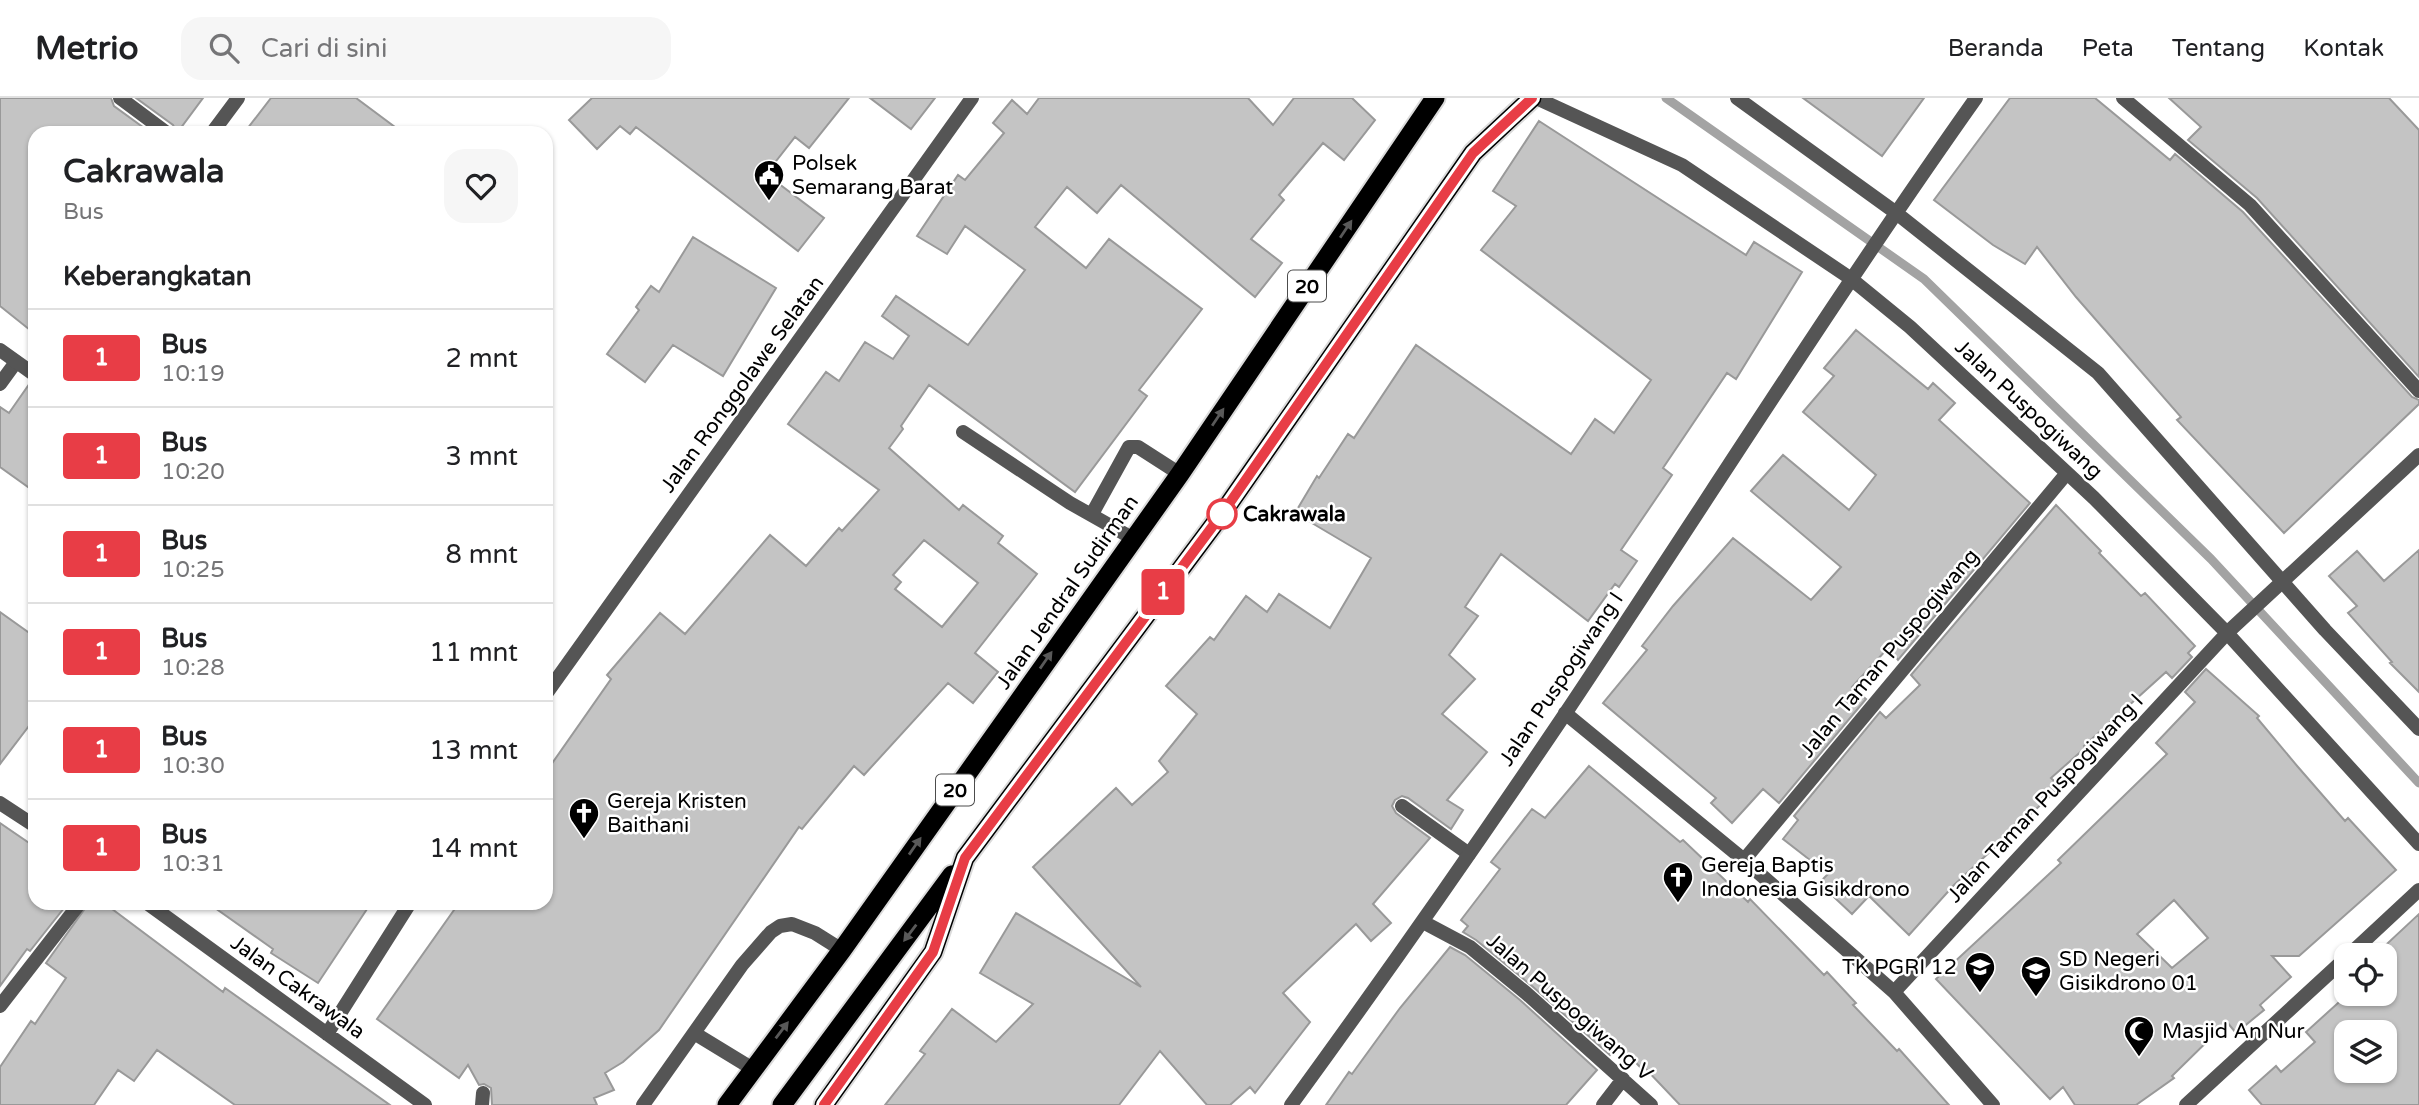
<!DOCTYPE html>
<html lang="id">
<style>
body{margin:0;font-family:"Varela Round",sans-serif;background:#f6f6f6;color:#202124;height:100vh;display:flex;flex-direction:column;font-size:26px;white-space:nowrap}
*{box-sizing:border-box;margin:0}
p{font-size:23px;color:#757577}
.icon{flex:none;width:38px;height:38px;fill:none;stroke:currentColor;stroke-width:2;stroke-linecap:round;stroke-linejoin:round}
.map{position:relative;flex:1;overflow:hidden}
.side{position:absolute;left:28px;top:28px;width:525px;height:784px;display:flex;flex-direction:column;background:#fff;border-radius:21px;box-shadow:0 2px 5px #0004}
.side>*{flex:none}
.badge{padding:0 14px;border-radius:5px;font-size:24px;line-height:46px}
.tools{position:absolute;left:2334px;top:845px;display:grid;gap:14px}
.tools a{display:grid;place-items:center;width:63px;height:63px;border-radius:14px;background:#fff;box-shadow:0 2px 5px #0004;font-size:35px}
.map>.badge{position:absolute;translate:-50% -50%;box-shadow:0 0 0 4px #fff}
h2{padding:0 35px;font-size:26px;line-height:63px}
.round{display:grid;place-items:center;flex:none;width:74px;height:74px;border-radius:21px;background:#f6f6f6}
.head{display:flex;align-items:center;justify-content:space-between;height:119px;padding:0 35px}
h1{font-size:33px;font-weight:700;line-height:52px}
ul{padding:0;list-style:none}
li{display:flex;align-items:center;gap:21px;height:98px;padding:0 35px;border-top:2px solid #e0e0e0}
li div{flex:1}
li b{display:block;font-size:26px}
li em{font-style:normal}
li .badge{min-width:77px;font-weight:700;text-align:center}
header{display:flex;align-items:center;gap:42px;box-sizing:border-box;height:98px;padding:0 35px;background:#fff;border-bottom:2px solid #e0e0e0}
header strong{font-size:33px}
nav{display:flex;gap:38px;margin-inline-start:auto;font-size:24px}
.search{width:490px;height:63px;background:#f6f6f6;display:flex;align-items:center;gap:18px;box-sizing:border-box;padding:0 24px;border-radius:21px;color:#757577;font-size:26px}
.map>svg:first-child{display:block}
</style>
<header>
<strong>Metrio</strong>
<div class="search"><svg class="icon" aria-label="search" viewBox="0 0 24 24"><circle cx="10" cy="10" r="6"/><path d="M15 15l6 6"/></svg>Cari di sini</div>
<nav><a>Beranda</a><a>Peta</a><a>Tentang</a><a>Kontak</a></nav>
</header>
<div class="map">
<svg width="2419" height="1007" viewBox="0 0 2419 1007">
<rect width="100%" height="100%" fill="#fff"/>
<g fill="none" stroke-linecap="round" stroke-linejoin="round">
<!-- stream -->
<path stroke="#a3a3a3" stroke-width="9" d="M 1666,0 L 1924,181 L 2211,461 L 2419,685"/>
</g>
<!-- building -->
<path fill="#c4c4c4" stroke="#999" stroke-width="2" fill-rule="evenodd" d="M 0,0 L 111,0 L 114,8 L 151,35 L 35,35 L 35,236 L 0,208 Z
M 136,0 L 203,0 L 177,35 L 173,27 Z
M 271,0 L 356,0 L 403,35 L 244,35 Z
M 592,0 L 849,0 L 809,50 L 795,39 L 766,76 L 824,120 L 798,153 L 636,29 L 630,36 L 620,28 L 597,51 L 569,22 Z
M 870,0 L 935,0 L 911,31 Z
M 1039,0 L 1248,0 L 1273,27 L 1294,0 L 1352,0 L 1375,22 L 1344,62 L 1323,45 L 1279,97 L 1284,102 L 1251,141 L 1282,165 L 1255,199 L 1121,87 L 1097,115 L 1067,89 L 1035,129 L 1086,170 L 1109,141 L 1202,211 L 1139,292 L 1147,298 L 1075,394 L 929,287 L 901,328 L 903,331 L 889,350 L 959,412 L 963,407 L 1003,438 L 998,445 L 1037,476 L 975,555 L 998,574 L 973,605 L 948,585 L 864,677 L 854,668 L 802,731 L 799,729 L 659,932 L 623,964 L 605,975 L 614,992 L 594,1000 L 597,1007 L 492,1007 L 491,990 L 484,986 L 479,987 L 468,967 L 459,980 L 377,921 L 459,805 L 546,805 L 546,674 L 611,581 L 607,577 L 660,515 L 685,536 L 770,437 L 806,468 L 839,430 L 842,433 L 879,392 L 788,326 L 826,274 L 839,283 L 865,244 L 893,261 L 909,238 L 882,218 L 896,198 L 968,247 L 1025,172 L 965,128 L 947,156 L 917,138 L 958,77 L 965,82 L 1004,35 L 993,25 L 1012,2 L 1027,16 ZM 924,442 L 978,485 L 942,529 L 895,491 L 901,484 L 893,477 Z
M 1803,0 L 1924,0 L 1882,58 Z
M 2010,0 L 2095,0 L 2170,62 L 2175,56 L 2243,114 L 2412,299 L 2419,302 L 2419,306 L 2284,435 L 2177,322 L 2181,319 L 2076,199 L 2037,149 L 2025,166 L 1993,147 L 1934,102 Z
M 2169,0 L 2389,0 L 2419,32 L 2419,279 L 2257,100 L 2188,42 L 2201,29 Z
M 1539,23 L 1746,157 L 1754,144 L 1802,174 L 1736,281 L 1727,275 L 1663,370 L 1672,377 L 1621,452 L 1637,463 L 1619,489 L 1615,486 L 1588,523 L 1501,456 L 1465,509 L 1478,518 L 1449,557 L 1475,581 L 1442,616 L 1487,654 L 1447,702 L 1463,712 L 1451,731 L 1408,700 L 1402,698 L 1395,702 L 1392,708 L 1396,715 L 1430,740 L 1373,806 L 1391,825 L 1371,843 L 1356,826 L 1283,895 L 1310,924 L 1255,995 L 1250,989 L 1230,1007 L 1207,1007 L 1160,953 L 1119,1007 L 885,1007 L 925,956 L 920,953 L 952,911 L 996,944 L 1033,906 L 980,875 L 1016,815 L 1141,889 L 1033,769 L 1116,690 L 1132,707 L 1168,674 L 1159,663 L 1197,616 L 1166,588 L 1210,539 L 1214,542 L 1246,498 L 1267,514 L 1279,496 L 1330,530 L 1371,460 L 1295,415 L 1317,378 L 1319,380 L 1348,336 L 1354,340 L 1416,247 L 1571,356 L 1595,321 L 1614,335 L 1651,282 L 1481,152 L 1516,108 L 1493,93 Z
M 693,139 L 776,190 L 723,278 L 673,247 L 645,284 L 607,256 L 639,212 L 636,209 L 651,188 L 659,194 Z
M 1856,232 L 1928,291 L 1933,285 L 1955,305 L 1939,322 L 2030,405 L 1898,562 L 1888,550 L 1852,589 L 1866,601 L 1779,705 L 1763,691 L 1732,725 L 1711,705 L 1716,700 L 1603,605 L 1647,552 L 1642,548 L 1673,508 L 1733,440 L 1811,502 L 1841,469 L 1751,393 L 1783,357 L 1849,412 L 1876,377 L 1803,314 L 1834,278 L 1824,270 Z
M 30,285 L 35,287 L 35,394 L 0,369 L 0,309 L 9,315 Z
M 2056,407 L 2101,453 L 2099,455 L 2141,498 L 2145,495 L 2195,548 L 2188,555 L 2192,559 L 2172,580 L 2166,574 L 2084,648 L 2085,650 L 2051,680 L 2060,689 L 1954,787 L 1909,837 L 1869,798 L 1852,816 L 1819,785 L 1828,776 L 1783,741 L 1798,722 L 1794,718 L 1880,614 L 1886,620 L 1920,587 L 1911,577 Z
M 2419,452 L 2419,594 L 2390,565 L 2392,564 L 2348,515 L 2357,508 L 2329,478 L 2357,453 L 2384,483 Z
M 0,514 L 35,539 L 35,620 L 0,666 Z
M 2206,571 L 2259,618 L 2257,620 L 2298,669 L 2345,723 L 2348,720 L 2396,772 L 2299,858 L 2272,858 L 2291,879 L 2260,907 L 2264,912 L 2236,935 L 2227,924 L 2172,978 L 2174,980 L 2136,1007 L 2075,1007 L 2063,989 L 2050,1001 L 1936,881 L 2061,765 L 2058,762 L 2167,656 L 2156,645 L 2195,604 L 2185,594 ZM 2174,802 L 2208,840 L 2172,870 L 2137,836 Z
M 1589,668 L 1680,744 L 1683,742 L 1748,804 L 1750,801 L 1824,877 L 1827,874 L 1856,905 L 1853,907 L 1897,953 L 1899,951 L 1949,1007 L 1680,1007 L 1643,968 L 1641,970 L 1619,947 L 1610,957 L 1532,888 L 1476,842 L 1463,834 L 1468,828 L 1461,822 L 1500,771 L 1491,764 L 1532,711 L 1545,720 Z
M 0,725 L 35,749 L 35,805 L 68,805 L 30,853 L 27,851 L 0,888 Z
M 89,805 L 104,805 L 223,894 L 225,890 L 390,1007 L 235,1007 L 157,952 L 134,983 L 118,972 L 94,1007 L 0,1007 L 0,969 L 31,923 L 35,926 L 66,880 L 46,865 Z
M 208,805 L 371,805 L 318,885 L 271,855 L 273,851 Z
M 2419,816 L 2419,1007 L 2262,1007 L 2249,992 L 2276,968 L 2281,974 L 2315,944 L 2306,934 L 2348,896 L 2385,896 L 2385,862 L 2390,858 L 2374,858 ZM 2347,934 L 2385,934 L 2385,973 L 2347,973 Z
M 1450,849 L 1465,857 L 1520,902 L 1597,972 L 1566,1007 L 1326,1007 L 1349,974 L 1352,976 L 1400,910 Z"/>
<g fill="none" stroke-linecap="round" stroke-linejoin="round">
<!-- trunk casing -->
<g stroke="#dbdbdb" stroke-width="23">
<path id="trunk" d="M 727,1007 L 842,852 L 1180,376 L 1435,0
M 782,1007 L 952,777
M 824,1007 L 933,854 L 965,760 L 1224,413 L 1473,55 L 1532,0"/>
</g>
<!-- service -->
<path stroke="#555" stroke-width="14" d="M 0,286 L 16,264
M 963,334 L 1070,405 L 1132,440
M 1092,416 L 1129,349 L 1138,349 L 1180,376
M 1402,708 L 1469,756
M 694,935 L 753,971
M 482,1007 L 483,995
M 643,1007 L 742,867 L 771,834 L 780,828 L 792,826 L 815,835 L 842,852"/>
<!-- minor -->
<path stroke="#555" stroke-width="14" d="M 120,0 L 167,35
M 1536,0 L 1682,67 L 1850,180 L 1910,229 L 2094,400 L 2227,535 L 2419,746
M 1737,0 L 1895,114 L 2098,275 L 2325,532 L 2419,631
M 2123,0 L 2250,107 L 2419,293
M 212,35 L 238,0
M 0,252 L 35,277
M 546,596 L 972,0
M 1565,615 L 1744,762 L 1894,894 L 1993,1007
M 0,705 L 35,728
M 1744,762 L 2067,375
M 147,805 L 425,1007
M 1423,824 L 1470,849 L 1526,895 L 1651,1007
M 2348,858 L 2419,792
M 1894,894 L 2229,533 L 2419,357
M 0,908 L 80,805
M 327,936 L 410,805
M 1291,1007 C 1385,878 1476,748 1565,616 C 1702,411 1833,202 1976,0
M 1603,1007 L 1623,981
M 2186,1007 L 2347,859"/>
<!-- trunk -->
<use href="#trunk" stroke="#000" stroke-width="19"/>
</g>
<!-- one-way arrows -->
<defs><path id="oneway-solid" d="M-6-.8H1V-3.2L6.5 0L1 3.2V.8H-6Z" transform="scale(1.75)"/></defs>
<g fill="#595959">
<use href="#oneway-solid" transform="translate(1346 131) rotate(-56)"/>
<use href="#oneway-solid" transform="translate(1218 319) rotate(-56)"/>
<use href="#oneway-solid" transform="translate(1046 562) rotate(-55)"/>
<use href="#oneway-solid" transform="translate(915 748) rotate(-55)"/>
<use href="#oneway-solid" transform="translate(910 835) rotate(127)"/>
<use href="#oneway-solid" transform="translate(782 932) rotate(-53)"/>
</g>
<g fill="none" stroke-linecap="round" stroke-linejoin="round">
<!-- line casing -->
<g stroke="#fff" stroke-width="16">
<path id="line" d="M 824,1007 L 933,854 L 965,760 L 1224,413 L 1473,55 L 1532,0"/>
</g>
<!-- line -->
<use href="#line" stroke="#e83d46" stroke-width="10"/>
</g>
<!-- icons -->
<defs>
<g id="civic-pin" transform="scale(1.575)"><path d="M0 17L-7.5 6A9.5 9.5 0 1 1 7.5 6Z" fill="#000" stroke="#fff"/><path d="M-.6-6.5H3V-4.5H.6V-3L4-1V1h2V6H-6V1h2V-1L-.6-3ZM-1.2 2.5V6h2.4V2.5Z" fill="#fff"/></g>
<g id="church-pin" transform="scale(1.575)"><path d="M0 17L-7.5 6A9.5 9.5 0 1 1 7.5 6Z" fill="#000" stroke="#fff"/><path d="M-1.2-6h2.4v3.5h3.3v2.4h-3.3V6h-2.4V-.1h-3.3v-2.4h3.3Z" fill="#fff"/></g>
<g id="school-pin" transform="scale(1.575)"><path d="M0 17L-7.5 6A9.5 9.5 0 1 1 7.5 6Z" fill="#000" stroke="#fff"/><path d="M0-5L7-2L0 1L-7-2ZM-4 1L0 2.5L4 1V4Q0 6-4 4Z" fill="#fff"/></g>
<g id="mosque-pin" transform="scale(1.575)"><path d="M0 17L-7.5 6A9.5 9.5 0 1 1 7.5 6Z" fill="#000" stroke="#fff"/><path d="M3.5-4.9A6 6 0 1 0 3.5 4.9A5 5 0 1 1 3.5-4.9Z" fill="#fff"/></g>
</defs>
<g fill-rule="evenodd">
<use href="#civic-pin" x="769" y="77"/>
<use href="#church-pin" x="584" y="715"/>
<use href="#church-pin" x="1678" y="779"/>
<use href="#school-pin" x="1980" y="869"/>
<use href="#school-pin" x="2036" y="873"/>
<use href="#mosque-pin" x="2139" y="933"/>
</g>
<!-- markers -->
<circle fill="#fff" stroke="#e83d46" stroke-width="3.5" cx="1222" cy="416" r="14"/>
<g text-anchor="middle" stroke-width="5" stroke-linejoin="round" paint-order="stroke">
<!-- shield labels -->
<g fill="#fff" stroke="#4c4c4c" stroke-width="2">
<rect x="1288" y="172.5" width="38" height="31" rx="5"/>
<rect x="936" y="676.5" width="38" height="31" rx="5"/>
</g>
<g font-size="19" font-weight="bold" fill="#000">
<text x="1307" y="195">20</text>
<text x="955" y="699">20</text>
</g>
<!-- poi labels -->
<g font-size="21" fill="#000" stroke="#fff" text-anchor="start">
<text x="792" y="72">Polsek<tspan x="792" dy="24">Semarang Barat</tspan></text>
<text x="607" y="710">Gereja Kristen<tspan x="607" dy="24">Baithani</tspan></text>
<text x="1701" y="774">Gereja Baptis<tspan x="1701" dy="24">Indonesia Gisikdrono</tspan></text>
<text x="2059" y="868">SD Negeri<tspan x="2059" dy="24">Gisikdrono 01</tspan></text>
<text x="1957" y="876" text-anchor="end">TK PGRI 12</text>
<text x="2162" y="940">Masjid An Nur</text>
</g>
<!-- street labels -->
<g font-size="21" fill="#000" stroke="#fff">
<text transform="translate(742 286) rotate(-54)" y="7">Jalan Ronggolawe Selatan</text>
<text transform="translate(2029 311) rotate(43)" y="7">Jalan Puspogiwang</text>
<text transform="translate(1067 494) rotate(-55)" y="7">Jalan Jendral Sudirman</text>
<text transform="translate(1889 555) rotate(-50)" y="7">Jalan Taman Puspogiwang</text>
<text transform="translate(1561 581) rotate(-56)" y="7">Jalan Puspogiwang I</text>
<text transform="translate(2045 700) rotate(-47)" y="7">Jalan Taman Puspogiwang I</text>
<text transform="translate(298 889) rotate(36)" y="7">Jalan Cakrawala</text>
<text transform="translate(1570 909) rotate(41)" y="7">Jalan Puspogiwang V</text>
</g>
<!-- stop labels -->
<g font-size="21" font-weight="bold" fill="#000" stroke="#fff" text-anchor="start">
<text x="1243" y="423">Cakrawala</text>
</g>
</g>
</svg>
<div class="tools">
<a><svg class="icon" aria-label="locate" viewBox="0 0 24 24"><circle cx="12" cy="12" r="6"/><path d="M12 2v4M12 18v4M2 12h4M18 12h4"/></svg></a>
<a><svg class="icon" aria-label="layers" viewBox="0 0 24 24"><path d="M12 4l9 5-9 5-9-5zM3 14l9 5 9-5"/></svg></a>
</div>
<b class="badge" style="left:1163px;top:494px;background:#e83d46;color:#fff">1</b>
<section class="side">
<div class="head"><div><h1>Cakrawala</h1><p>Bus</p></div><a class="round"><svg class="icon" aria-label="heart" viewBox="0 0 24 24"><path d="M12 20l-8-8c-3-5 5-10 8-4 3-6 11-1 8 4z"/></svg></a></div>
<h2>Keberangkatan</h2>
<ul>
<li><span class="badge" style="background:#e83d46;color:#fff">1</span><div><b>Bus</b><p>10:19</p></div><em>2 mnt</em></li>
<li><span class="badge" style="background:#e83d46;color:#fff">1</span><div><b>Bus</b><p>10:20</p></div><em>3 mnt</em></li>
<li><span class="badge" style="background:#e83d46;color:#fff">1</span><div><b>Bus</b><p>10:25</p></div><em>8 mnt</em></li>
<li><span class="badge" style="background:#e83d46;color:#fff">1</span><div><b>Bus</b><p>10:28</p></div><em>11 mnt</em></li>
<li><span class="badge" style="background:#e83d46;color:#fff">1</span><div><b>Bus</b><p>10:30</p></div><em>13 mnt</em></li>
<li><span class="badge" style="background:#e83d46;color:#fff">1</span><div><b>Bus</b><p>10:31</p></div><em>14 mnt</em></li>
</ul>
</section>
</div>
